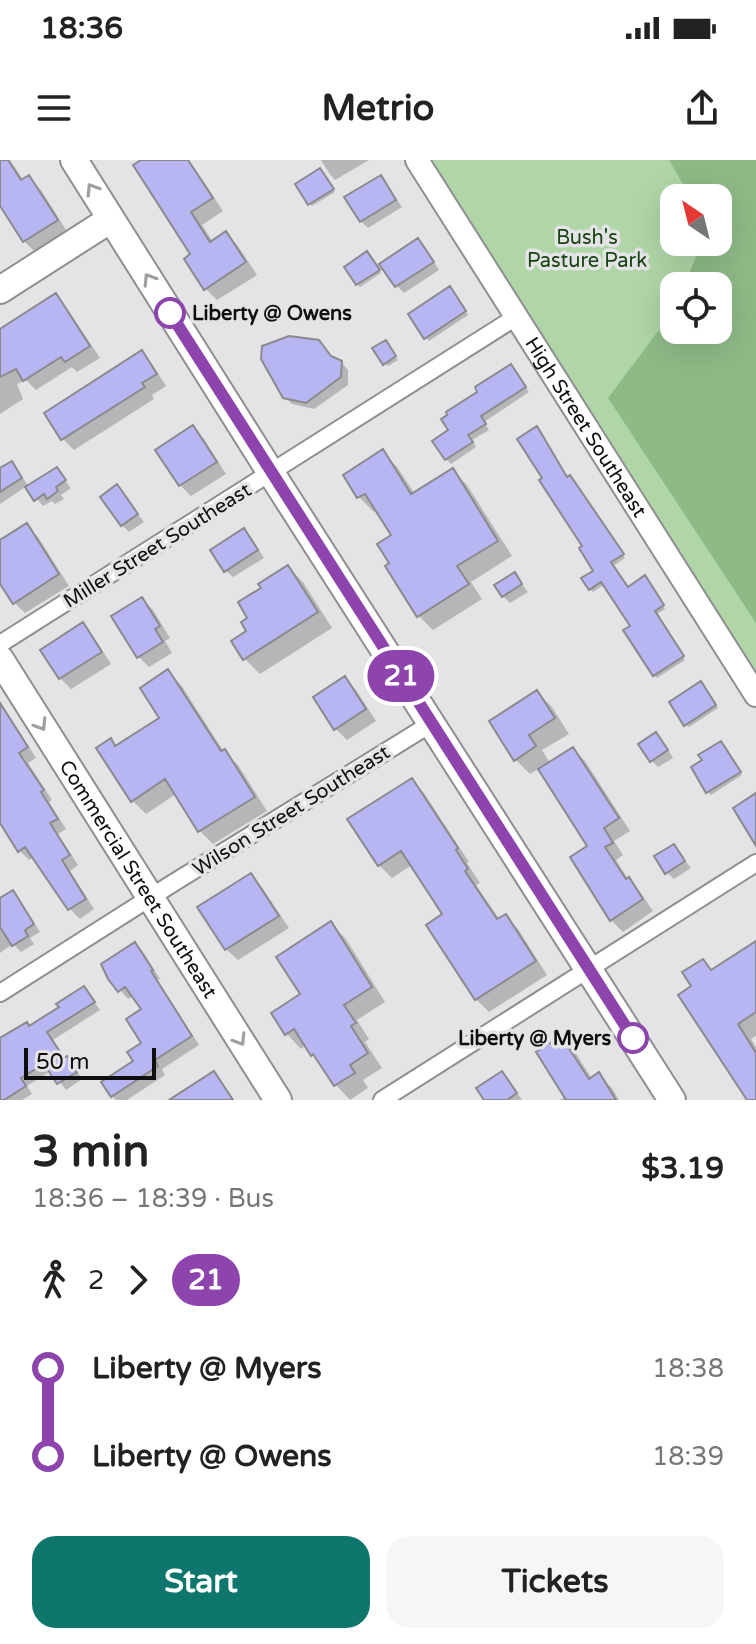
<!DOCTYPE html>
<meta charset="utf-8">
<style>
body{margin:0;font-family:"Varela Round",sans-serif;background:#f6f6f6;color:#222;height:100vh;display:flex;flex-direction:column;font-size:30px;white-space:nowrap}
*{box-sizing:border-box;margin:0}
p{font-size:26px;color:#767676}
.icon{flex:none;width:44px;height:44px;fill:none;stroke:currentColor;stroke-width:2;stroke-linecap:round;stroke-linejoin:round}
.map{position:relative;height:940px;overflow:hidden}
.sheet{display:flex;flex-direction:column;background:#fff;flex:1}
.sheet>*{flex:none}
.badge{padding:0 16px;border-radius:26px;font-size:28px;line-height:52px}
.needle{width:52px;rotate:325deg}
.buttons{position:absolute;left:660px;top:24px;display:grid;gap:16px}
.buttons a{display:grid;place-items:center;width:72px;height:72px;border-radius:16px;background:#fff;box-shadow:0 8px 32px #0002;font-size:40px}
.scale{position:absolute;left:24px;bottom:20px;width:132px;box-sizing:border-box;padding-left:8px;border:4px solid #0f0f10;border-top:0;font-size:22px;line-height:28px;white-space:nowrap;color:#0f0f10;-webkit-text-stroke:6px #e4e4e7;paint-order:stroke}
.map>.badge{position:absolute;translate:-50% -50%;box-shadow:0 0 0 4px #fff}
.legs{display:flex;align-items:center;gap:12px;height:88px;padding:0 32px;font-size:26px}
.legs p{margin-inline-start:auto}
.headline{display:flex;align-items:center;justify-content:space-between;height:136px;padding:0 32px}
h1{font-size:44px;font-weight:700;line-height:60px}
.cta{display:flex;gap:16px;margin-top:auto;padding:16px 32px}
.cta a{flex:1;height:92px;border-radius:24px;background:#0f766e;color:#fff;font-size:32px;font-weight:700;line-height:92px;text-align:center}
.cta a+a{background:#f6f6f6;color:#222}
ul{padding:0 32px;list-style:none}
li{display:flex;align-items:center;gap:28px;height:88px;font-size:30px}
li i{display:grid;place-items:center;width:12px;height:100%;margin:0 10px;background:currentColor}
li i::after{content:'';width:20px;height:20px;margin:-10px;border:6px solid;border-radius:50%;background:#fff}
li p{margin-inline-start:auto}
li:first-child i{background:linear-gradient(#0000 50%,currentColor 0)}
li:last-child i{background:linear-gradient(currentColor 50%,#0000 0)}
.status{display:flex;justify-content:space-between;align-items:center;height:56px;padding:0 40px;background:#fff;direction:ltr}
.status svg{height:22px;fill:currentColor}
header{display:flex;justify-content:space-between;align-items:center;height:104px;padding:0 32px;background:#fff;font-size:36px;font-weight:700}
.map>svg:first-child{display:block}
</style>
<div class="status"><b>18:36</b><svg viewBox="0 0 49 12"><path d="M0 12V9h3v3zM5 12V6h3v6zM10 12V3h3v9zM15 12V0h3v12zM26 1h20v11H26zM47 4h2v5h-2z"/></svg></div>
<header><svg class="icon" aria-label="menu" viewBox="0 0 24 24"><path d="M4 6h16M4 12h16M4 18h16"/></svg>Metrio<svg class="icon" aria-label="share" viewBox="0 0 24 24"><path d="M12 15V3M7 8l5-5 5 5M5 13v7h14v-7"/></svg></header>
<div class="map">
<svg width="756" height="940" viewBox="0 0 756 940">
<rect width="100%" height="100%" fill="#e4e4e7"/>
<!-- green -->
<path fill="#b0d6a8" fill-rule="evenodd" d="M 428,0 L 756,0 L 756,518 ZM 674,38 L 718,38 L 718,82 L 674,82 ZM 674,126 L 718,126 L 718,170 L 674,170 Z"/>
<!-- forest -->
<path fill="#8fba87" d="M 669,0 L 756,0 L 756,463 L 608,238 L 674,150 L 674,170 L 718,170 L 718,126 L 684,126 L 702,82 L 718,82 L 718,38 L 691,38 Z"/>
<!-- shadow -->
<path fill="#0003" d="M 0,0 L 10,0 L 24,21 L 29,18 L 41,30 L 68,73 L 36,93 L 24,81 L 0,43 Z
M 138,0 L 187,0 L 202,19 L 223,51 L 202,65 L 213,82 L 226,74 L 238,86 L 257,115 L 217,140 L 205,128 L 193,95 Z
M 321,0 L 369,0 L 335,20 L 329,13 Z
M 323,14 L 335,32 L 312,46 L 309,43 Z
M 380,17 L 387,24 L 402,47 L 368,68 L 361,61 Z
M 418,81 L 425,88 L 439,110 L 404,133 L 397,126 L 382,104 Z
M 370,97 L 381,113 L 360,127 L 357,124 Z
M 452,132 L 468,155 L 429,181 L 410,155 Z
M 55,136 L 66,147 L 100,198 L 77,212 L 72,207 L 36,230 L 26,220 L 17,224 L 23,239 L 0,254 L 0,196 Z
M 388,185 L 398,200 L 388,206 L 385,203 Z
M 141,193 L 152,204 L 166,226 L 152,235 L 154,239 L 74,290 L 63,279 L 47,253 Z
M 333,199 L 341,202 L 348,210 L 348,225 L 314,249 L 292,244 L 285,237 Z
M 511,206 L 529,232 L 484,262 L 489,270 L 472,280 L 476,287 L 451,304 L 446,299 L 451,271 L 480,232 Z
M 193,268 L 204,279 L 226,314 L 191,336 L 180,325 Z
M 383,292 L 397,307 L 415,334 L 453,311 L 467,325 L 512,396 L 471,422 L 482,439 L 433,470 L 418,455 L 392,404 L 393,376 L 377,350 L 374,352 L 359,337 L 345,315 Z
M 11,304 L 18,311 L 29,327 L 57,310 L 71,328 L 61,335 L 64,339 L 55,344 L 52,341 L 43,346 L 27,326 L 0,344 L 0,311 Z
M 568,319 L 573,320 L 625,398 L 613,406 L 628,429 L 647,421 L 665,449 L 657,454 L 685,500 L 657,518 L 654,515 L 633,467 L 605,424 L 593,432 L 590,429 L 596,411 L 585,386 Z
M 117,327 L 144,362 L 129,372 L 122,365 Z
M 27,366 L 38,377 L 69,426 L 25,453 L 14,442 L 0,420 L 0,383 Z
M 244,370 L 251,377 L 264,398 L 233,417 L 225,410 Z
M 288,407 L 303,422 L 332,468 L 260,514 L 245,499 L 234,482 L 249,472 L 250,458 L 263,428 Z
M 514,414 L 528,432 L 510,443 L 503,436 Z
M 142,439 L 153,450 L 170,478 L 165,481 L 172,493 L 149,507 L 138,496 Z
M 82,465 L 93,476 L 111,504 L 71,529 L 60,518 Z
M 168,512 L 181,525 L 224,592 L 238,605 L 267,651 L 213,684 L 200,671 L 176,634 L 146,654 L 132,640 L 110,581 L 117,587 L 162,558 Z
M 345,519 L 356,530 L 376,561 L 347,580 L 336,569 Z
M 704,526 L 718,548 L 689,567 L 686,564 Z
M 537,532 L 552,547 L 569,574 L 542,590 L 550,603 L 573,589 L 585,601 L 630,671 L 614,681 L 623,695 L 616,700 L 628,719 L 640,732 L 653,751 L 623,772 L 611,760 L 590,687 L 540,608 L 530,614 L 516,600 Z
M 0,541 L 36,598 L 28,603 L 52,640 L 49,642 L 66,669 L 58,674 L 78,705 L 70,711 L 94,749 L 80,759 L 70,749 L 34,697 L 29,700 L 20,691 L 0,648 Z
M 656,574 L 663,581 L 673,598 L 658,607 L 651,600 Z
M 724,586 L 742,615 L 711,635 L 708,632 L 705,601 Z
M 411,620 L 424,633 L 469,702 L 467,703 L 480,723 L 476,725 L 500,760 L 505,756 L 518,769 L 547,815 L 489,852 L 476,839 L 445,755 L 412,705 L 392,718 L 379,705 Z
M 674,687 L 691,708 L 674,719 L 667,712 Z
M 250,715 L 261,726 L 289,768 L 238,800 L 226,789 L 200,747 Z
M 12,733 L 19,740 L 40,772 L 30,778 L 34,784 L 21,792 L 13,784 L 0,793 L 0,747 Z
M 331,764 L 346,779 L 385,842 L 357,860 L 369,879 L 365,882 L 382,908 L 363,920 L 368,928 L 350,940 L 336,925 L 323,905 L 306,885 L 301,889 L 287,874 Z
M 756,783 L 756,876 L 751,879 L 756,887 L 756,940 L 748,940 L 694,827 L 703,801 L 713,811 Z
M 135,784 L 144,793 L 160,819 L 157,820 L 199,885 L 162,909 L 165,915 L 127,940 L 116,940 L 112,936 L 135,902 L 144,884 L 144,850 L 134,835 L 128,839 L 120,830 Z
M 84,828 L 100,850 L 53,880 L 66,899 L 74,906 L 82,919 L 66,930 L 51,911 L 27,926 L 32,934 L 22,940 L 0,940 L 0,880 L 30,868 L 61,848 Z
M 561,878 L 575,892 L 592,919 L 598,915 L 612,928 L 619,940 L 560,940 L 566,936 Z
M 502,913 L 509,921 L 522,940 L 487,940 Z"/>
<!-- building -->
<path fill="#b7b6f3" stroke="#8a8a8d" stroke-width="2" d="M 0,0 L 8,0 L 21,20 L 29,15 L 58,60 L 23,82 L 0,46 Z
M 141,0 L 188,0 L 213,38 L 191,52 L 210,82 L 226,71 L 246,102 L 204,130 L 184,99 L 190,94 L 133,5 Z
M 320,8 L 334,29 L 308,45 L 295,24 Z
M 381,15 L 396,40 L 360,62 L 344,37 Z
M 418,78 L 434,102 L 395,127 L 379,104 Z
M 367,91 L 380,110 L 356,125 L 344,107 Z
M 450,126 L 466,151 L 424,179 L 408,154 Z
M 56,133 L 90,186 L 65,202 L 61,197 L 23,221 L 16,209 L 0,217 L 0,169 Z
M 289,176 L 319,180 L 331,196 L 342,201 L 341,217 L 306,243 L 283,238 L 261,199 L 262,186 Z
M 386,180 L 396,196 L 383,205 L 372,188 Z
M 142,190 L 157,214 L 142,223 L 145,227 L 61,280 L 44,253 Z
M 511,204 L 526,227 L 481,256 L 486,264 L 468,275 L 473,282 L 445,300 L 432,281 L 448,270 L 441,259 L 447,255 L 446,252 L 477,232 L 475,227 Z
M 193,265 L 217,302 L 179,326 L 155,290 Z
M 537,266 L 567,317 L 570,315 L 624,394 L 611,402 L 628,427 L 645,415 L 664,445 L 655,451 L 684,496 L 653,516 L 623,470 L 630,466 L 601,422 L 589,430 L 581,418 L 593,411 L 579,388 L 582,386 L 539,320 L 542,318 L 517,279 Z
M 383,289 L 411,334 L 453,308 L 498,381 L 457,406 L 469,424 L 417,457 L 385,406 L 389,403 L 377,384 L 391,375 L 365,334 L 357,338 L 343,315 Z
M 12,301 L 22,318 L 0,332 L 0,308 Z
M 57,307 L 66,320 L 56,327 L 58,331 L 47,339 L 44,334 L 34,341 L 25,327 Z
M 117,324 L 138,354 L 121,366 L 100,337 Z
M 27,363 L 59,414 L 13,444 L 0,424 L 0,380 Z
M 244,368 L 258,390 L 224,412 L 210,390 Z
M 288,405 L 318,452 L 243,500 L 231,481 L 246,471 L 241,462 L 247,458 L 238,442 L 261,428 L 258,424 Z
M 515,412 L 522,424 L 502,437 L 494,425 Z
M 142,437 L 160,466 L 155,469 L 163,482 L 137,498 L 111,456 Z
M 83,462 L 102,492 L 59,519 L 40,490 Z
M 168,509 L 221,591 L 225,589 L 255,637 L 198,672 L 165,619 L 131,642 L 96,588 L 111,578 L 115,586 L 159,558 L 140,528 Z
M 345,516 L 366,549 L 334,570 L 313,537 Z
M 701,521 L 716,545 L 684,566 L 669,542 Z
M 537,530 L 555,558 L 529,575 L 536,586 L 514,601 L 489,561 Z
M 0,543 L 28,587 L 19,593 L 44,630 L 41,632 L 58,659 L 50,663 L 70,695 L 62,700 L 86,739 L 68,750 L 25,687 L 18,692 L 0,663 Z
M 656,572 L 668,590 L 650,602 L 638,584 Z
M 721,581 L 741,612 L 706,633 L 691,607 L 702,600 L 698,595 Z
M 573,587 L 619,658 L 604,668 L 613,683 L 605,687 L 626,719 L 629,717 L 643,739 L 610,761 L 570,697 L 587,686 L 538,609 Z
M 412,618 L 458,688 L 456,690 L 468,709 L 465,711 L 497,759 L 506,754 L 536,801 L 475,840 L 426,765 L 442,754 L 401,691 L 378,706 L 347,659 Z
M 756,633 L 756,686 L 733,648 Z
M 674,684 L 685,701 L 665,714 L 654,696 Z
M 251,713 L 279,756 L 225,790 L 197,747 Z
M 13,730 L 34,764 L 25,770 L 28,776 L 12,786 L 0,767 L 0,738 Z
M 331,761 L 372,827 L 344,845 L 356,863 L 351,866 L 368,893 L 350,905 L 355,913 L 334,926 L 313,894 L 311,896 L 294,869 L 285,875 L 271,853 L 300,834 L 276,797 Z
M 756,781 L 756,852 L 738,864 L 756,893 L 756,940 L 747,940 L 678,835 L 691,826 L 682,812 L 703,799 L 711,810 Z
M 135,782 L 153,810 L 151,811 L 192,876 L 155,900 L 158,906 L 111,937 L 101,922 L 133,901 L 127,892 L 141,883 L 126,859 L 141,849 L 125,827 L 118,832 L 108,819 L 101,804 Z
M 84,826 L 95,842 L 47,872 L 64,898 L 67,896 L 77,912 L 57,924 L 44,904 L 21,918 L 26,926 L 4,940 L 0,940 L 0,878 L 27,862 L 29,866 L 59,847 L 56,844 Z
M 561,876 L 589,919 L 599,912 L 616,940 L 566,940 L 536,892 Z
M 214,911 L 233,940 L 169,940 Z
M 502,911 L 517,933 L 507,940 L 484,940 L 476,928 Z"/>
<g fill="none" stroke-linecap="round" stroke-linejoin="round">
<!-- street casing -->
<g stroke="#8f8f92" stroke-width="20">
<path id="street" d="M 0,484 L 516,157
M 0,833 L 170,725 L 432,563
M 382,940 L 756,703"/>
</g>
<!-- secondary casing -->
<g stroke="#8f8f92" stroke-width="26">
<g id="secondary">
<path id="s1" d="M 417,0 L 756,535"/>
</g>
</g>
<!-- primary casing -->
<g stroke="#8f8f92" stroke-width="30">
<g id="primary">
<path d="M 74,0 L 271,313 L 672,940"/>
<path d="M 0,130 L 111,59"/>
<path id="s2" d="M 0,499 L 278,940"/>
</g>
</g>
<!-- street -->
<use href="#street" stroke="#fff" stroke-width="16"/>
<!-- secondary -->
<use href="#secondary" stroke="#fff" stroke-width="22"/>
<!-- primary -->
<use href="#primary" stroke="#fff" stroke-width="26"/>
</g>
<!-- one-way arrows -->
<defs><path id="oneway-chevron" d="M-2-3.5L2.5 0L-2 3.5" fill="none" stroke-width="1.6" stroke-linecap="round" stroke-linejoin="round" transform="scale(2)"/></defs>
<g stroke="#9f9f9f">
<use href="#oneway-chevron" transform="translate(92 29) rotate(-122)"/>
<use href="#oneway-chevron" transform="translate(149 119) rotate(-122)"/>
<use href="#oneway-chevron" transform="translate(41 565) rotate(58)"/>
<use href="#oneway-chevron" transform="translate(240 880) rotate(58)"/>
</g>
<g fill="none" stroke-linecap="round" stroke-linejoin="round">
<!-- line-1 casing -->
<g stroke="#fff" stroke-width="18">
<path id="line-1" d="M 170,153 L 633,878"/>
</g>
<!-- line-1 -->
<use href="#line-1" stroke="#8e44ad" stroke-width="12"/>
</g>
<!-- markers -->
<g fill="#fff" stroke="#8e44ad" stroke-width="4">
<circle cx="170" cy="153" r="14"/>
<circle cx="633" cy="878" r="14"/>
</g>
<g text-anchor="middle" stroke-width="7" stroke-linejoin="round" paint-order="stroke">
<!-- park labels -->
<g font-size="20" fill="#194411" stroke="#e4e4e7">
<text x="587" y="84">Bush's<tspan x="587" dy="23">Pasture Park</tspan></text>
</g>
<!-- stop labels -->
<g font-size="20" font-weight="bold" fill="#0f0f10" stroke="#e4e4e7" text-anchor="start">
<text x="192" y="160">Liberty @ Owens</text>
<text x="611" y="885" text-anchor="end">Liberty @ Myers</text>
</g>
<!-- street labels -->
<g font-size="20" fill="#0f0f10" stroke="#e4e4e7">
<text dy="7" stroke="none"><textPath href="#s1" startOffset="316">High Street Southeast</textPath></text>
<text transform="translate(157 385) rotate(-32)" y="7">Miller Street Southeast</text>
<text transform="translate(291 650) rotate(-32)" y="7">Wilson Street Southeast</text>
<text dy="7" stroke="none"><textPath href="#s2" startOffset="260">Commercial Street Southeast</textPath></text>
</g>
</g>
</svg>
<div class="buttons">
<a><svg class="needle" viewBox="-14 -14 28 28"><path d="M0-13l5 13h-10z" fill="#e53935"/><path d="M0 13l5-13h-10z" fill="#767676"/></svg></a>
<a><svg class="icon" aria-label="locate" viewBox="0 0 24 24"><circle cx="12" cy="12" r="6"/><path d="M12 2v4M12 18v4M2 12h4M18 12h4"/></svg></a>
</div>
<div class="scale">50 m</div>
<b class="badge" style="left:401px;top:516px;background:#8e44ad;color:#fff">21</b>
</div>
<section class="sheet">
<div class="headline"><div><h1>3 min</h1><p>18:36 – 18:39 · Bus</p></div><b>$3.19</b></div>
<div class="legs"><svg class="icon" aria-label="walk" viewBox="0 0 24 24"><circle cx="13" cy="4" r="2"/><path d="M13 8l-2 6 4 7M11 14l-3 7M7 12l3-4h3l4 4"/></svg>2<svg class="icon" aria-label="forward" viewBox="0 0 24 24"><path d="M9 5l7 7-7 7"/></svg><b class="badge" style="background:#8e44ad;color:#fff">21</b></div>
<ul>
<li><i style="color:#8e44ad"></i><b>Liberty @ Myers</b><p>18:38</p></li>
<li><i style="color:#8e44ad"></i><b>Liberty @ Owens</b><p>18:39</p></li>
</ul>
<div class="cta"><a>Start</a><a>Tickets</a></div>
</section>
